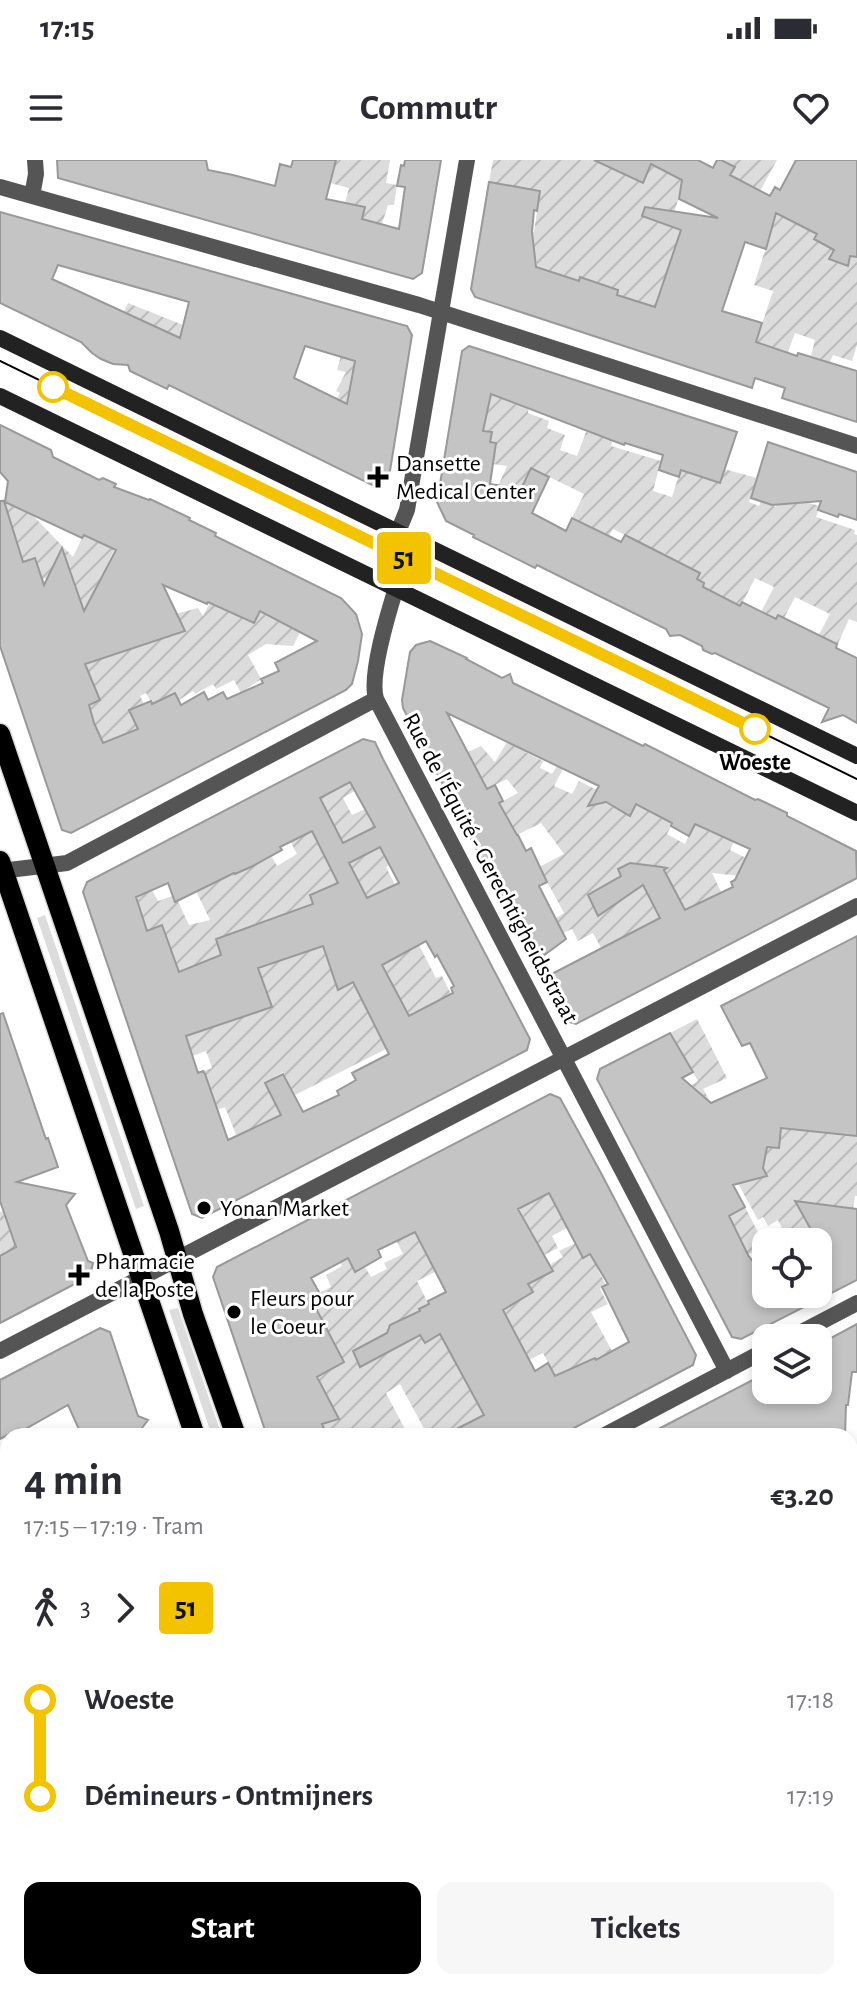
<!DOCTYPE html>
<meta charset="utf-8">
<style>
body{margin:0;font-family:"Alegreya Sans",sans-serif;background:#f7f7f7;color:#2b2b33;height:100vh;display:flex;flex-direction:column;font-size:30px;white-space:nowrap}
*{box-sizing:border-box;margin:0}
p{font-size:26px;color:#7c7c81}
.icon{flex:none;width:44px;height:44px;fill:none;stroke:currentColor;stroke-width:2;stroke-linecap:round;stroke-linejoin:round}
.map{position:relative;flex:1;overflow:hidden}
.panel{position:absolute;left:0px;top:1268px;width:858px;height:562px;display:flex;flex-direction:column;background:#fff;border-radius:24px 24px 0 0;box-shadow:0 4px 12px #0003}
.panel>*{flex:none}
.badge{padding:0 16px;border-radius:6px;font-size:28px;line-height:52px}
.controls{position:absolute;left:752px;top:1068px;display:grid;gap:16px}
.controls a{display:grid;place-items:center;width:80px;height:80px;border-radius:16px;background:#fff;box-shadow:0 4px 12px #0003;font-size:40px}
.map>.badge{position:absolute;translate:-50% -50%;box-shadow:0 0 0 4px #fff}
.legs{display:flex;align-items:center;gap:12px;height:88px;padding:0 24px;font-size:26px}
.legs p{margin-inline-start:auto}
.headline{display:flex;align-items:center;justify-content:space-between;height:136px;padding:0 24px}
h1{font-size:44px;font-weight:700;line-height:60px}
.primary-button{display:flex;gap:16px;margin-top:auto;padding:16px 24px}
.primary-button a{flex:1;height:92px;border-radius:16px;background:#000;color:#fff;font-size:32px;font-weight:700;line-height:92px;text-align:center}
.primary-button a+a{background:#f7f7f7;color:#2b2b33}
ul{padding:0 24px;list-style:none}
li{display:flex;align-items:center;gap:28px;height:96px;font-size:30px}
li i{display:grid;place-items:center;width:12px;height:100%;margin:0 10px;background:currentColor}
li i::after{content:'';width:20px;height:20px;margin:-10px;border:6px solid;border-radius:50%;background:#fff}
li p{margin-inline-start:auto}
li:first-child i{background:linear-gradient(#0000 50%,currentColor 0)}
li:last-child i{background:linear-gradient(currentColor 50%,#0000 0)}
.status{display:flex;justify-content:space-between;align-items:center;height:56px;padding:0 40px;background:#fff;direction:ltr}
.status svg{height:22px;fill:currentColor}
header{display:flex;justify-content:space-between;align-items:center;height:104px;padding:0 24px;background:#fff;font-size:36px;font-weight:700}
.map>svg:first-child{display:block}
</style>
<div class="status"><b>17:15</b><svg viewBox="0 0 49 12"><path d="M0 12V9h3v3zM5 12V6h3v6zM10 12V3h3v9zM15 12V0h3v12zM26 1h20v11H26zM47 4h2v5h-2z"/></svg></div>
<header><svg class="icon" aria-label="menu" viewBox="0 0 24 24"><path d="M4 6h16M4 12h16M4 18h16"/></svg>Commutr<svg class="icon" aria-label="heart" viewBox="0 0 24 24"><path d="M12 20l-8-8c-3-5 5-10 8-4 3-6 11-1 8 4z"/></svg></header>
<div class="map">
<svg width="857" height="1829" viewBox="0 0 857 1829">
<defs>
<pattern id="garden-furrows" width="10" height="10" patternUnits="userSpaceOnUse" patternTransform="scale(2)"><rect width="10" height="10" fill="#dcdcdc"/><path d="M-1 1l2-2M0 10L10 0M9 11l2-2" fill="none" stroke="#bbb"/></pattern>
</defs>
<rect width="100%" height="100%" fill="#fff"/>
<!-- grass -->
<path fill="#dcdcdc" d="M 45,755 L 144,1046 L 136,1049 L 37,758 Z
M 178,1148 L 222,1276 L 212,1276 L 169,1150 Z"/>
<!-- garden -->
<path fill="url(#garden-furrows)" d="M 336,0 L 390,0 L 386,23 L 397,25 L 394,45 L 388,45 L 381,67 L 362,59 L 365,47 L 351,44 L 348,53 L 343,51 L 349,28 L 330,23 Z
M 493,0 L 620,0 L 643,23 L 651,4 L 687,12 L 670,65 L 681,70 L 656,148 L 617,135 L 618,129 L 580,117 L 579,121 L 536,107 L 537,103 L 532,102 L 532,72 L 534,72 L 540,31 L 489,22 Z
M 721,0 L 777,0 L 760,31 L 730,17 L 735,7 Z
M 770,49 L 817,74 L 814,78 L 834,90 L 830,100 L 840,103 L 843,95 L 857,97 L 857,185 L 852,201 L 833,195 L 830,202 L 811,196 L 815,180 L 795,173 L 788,192 L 756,182 L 773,131 L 754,125 L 770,75 L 762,70 Z
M 128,143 L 183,165 L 190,183 L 122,156 Z
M 342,192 L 360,197 L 352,213 L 350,224 L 361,239 L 331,250 L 340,233 L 336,231 L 346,212 L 337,210 Z
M 490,233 L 529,246 L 528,253 L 549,261 L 547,268 L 565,275 L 560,290 L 577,296 L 586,272 L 591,273 L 594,263 L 616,268 L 611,286 L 661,301 L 653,331 L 672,337 L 683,302 L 711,320 L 719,323 L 724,309 L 757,318 L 749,342 L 759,346 L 761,341 L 776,347 L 780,338 L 787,344 L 799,343 L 801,341 L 820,346 L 816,357 L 855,370 L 854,374 L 857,375 L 857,462 L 849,459 L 836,488 L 817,478 L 830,454 L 795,437 L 782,462 L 761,452 L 774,427 L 755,418 L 737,454 L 719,444 L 722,437 L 703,427 L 704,423 L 697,419 L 699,413 L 667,401 L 669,396 L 663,393 L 658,405 L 637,381 L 613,369 L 609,376 L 572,358 L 584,334 L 531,308 L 513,344 L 498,326 L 507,306 L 493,304 L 496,283 L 490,282 L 491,272 L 483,271 Z
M 14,336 L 73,397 L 94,353 L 117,384 L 92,436 L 95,447 L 72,455 L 60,413 L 35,422 L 35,398 L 23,402 L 1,340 Z
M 211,441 L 260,450 L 287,465 L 301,470 L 293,486 L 266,484 L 248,495 L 261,519 L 241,533 L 234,520 L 216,529 L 213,524 L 195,534 L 193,531 L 179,540 L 175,533 L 164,566 L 146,533 L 140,536 L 144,544 L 138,569 L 103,582 L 67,554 L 99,540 L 85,503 L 157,459 L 198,448 L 203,456 Z
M 510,577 L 528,585 L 525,592 L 543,601 L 540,608 L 552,614 L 557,606 L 563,609 L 554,626 L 572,634 L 579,621 L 597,630 L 593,639 L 600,643 L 605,643 L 629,655 L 636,644 L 673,662 L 667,674 L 685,684 L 694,664 L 712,673 L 716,667 L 736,677 L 730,690 L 764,707 L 759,718 L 712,713 L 723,736 L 685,750 L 601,788 L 593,773 L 578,781 L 572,769 L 563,773 L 556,758 L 564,753 L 539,707 L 564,694 L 541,663 L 513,677 L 499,643 L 518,633 L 507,619 L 487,629 L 468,592 L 481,586 L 495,602 Z
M 354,615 L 361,627 L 343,638 L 352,655 L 365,649 L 375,667 L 343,683 L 342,728 L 222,796 L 198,804 L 193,809 L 179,813 L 147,782 L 145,763 L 139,747 L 131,736 L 152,730 L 158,741 L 175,735 L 189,765 L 210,760 L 196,731 L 230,705 L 235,714 L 272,697 L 277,706 L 297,694 L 287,675 L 320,638 L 335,630 Z
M 380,687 L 389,705 L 386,707 L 395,725 L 359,742 L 349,703 Z
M 332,783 L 332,813 L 334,820 L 349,813 L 359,835 L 389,820 L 381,805 L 419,785 L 436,818 L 442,816 L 451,834 L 409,856 L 399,838 L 368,854 L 386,889 L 295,935 L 283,912 L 274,917 L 292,956 L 236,975 L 225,947 L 214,951 L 208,922 L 203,911 L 212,908 L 206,891 L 187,898 L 180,878 L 272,847 L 258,808 Z
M 697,859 L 727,918 L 703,929 L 711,943 L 697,957 L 690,926 L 698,921 L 670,873 Z
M 769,966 L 857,976 L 857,1036 L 855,1036 L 853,1049 L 796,1042 L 813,1074 L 802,1080 L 800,1077 L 789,1082 L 778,1060 L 768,1066 L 763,1057 L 758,1060 L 735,1018 L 766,1016 L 763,1009 Z
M 556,1029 L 558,1050 L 567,1068 L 552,1076 L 558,1088 L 544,1095 L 519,1048 Z
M 745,1047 L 766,1088 L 766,1097 L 758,1101 L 753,1092 L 744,1097 L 744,1087 L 740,1079 L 737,1081 L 725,1057 Z
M 8,1049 L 14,1065 L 9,1067 L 18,1090 L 0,1096 L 0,1052 Z
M 408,1058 L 435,1112 L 417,1121 L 484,1255 L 445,1276 L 428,1276 L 400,1224 L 386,1233 L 406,1271 L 397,1276 L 326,1276 L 322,1264 L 339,1258 L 317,1217 L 344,1202 L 330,1175 L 298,1186 L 305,1128 L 310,1137 L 331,1127 L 326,1115 L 342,1106 L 332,1085 L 340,1082 L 355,1111 L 365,1107 L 371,1117 L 387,1109 L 384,1103 L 403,1094 L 390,1068 Z
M 576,1083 L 583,1097 L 590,1094 L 600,1109 L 598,1110 L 606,1125 L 600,1129 L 608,1144 L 591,1152 L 612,1191 L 600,1206 L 594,1198 L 583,1203 L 583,1205 L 562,1229 L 543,1193 L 529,1200 L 495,1135 L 553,1111 L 551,1104 L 563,1097 L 559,1091 Z
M 8,1290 L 8,1380 L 0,1383 L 0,1294 Z
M 43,1822 L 197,1822 L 184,1829 L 182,1829 L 179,1823 L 166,1829 L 42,1829 L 45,1827 Z"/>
<!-- building -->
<path fill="#c4c4c4" stroke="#999" stroke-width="2" fill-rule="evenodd" d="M 57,0 L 206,0 L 208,10 L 233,15 L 275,26 L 280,4 L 291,7 L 293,0 L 336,0 L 326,39 L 365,47 L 362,59 L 399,69 L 405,27 L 397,26 L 401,5 L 404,6 L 405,0 L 441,0 L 422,113 L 413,119 L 58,18 Z
M 594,0 L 698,0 L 713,8 L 717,0 L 721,0 L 735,7 L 730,15 L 770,36 L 775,27 L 780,30 L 796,0 L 857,0 L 857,97 L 850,96 L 848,106 L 829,99 L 834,90 L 814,79 L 817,74 L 776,53 L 766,89 L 745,82 L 722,151 L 762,163 L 756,182 L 797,196 L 798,193 L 857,211 L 857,262 L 782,238 L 785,228 L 755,218 L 752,228 L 475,137 L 471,129 L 489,22 L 540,31 L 537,51 L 534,50 L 532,72 L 536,107 L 579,121 L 580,117 L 618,130 L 617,135 L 655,147 L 681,70 L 642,56 L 645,47 L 718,58 L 679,39 L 682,20 L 651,4 L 643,23 Z
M 0,52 L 407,166 L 412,175 L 389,317 L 372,325 L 169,225 L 167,229 L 130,211 L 128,205 L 113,204 L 101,199 L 92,193 L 81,182 L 0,143 ZM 58,105 L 189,142 L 180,178 L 52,119 ZM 305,186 L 355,201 L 347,244 L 294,218 Z
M 469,186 L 737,272 L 720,323 L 681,310 L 679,317 L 659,310 L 663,295 L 625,283 L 624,285 L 491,234 L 483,271 L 492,272 L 490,282 L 496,283 L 490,324 L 521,329 L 531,308 L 549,317 L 532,353 L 566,371 L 572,358 L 621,382 L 625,375 L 631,378 L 700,413 L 697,419 L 704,423 L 703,427 L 740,446 L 742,442 L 776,459 L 778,455 L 837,484 L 836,488 L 857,498 L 857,563 L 843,555 L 822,562 L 829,548 L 715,493 L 712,494 L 703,490 L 702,486 L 680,475 L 670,476 L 666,469 L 537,405 L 535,408 L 473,377 L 474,375 L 446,361 L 437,342 L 462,191 Z
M 0,265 L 51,290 L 53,297 L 99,320 L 103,318 L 116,324 L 114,327 L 149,340 L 150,339 L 190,358 L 189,360 L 216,373 L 215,376 L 341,438 L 356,454 L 362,474 L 358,501 L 352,524 L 346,530 L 71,673 L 62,670 L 0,486 L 0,341 L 4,341 L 23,402 L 35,398 L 44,425 L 62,388 L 84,451 L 116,390 L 84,375 L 82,378 L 5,342 L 8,321 L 0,312 ZM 163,425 L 207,444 L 208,442 L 254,463 L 260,451 L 317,481 L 275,503 L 279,511 L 261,519 L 263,523 L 227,539 L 223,532 L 208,540 L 204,532 L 181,545 L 175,533 L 152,544 L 151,541 L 129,550 L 138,569 L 103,583 L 94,563 L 89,545 L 100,540 L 85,504 L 185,471 Z
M 768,282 L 857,312 L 857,360 L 839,354 L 838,357 L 818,350 L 821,341 L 772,345 L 751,338 Z
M 430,481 L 467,498 L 466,499 L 502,518 L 510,514 L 513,523 L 643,586 L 645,584 L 755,640 L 758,639 L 787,653 L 787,656 L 856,691 L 857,718 L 576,864 L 566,861 L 544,818 L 660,758 L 643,725 L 598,756 L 588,735 L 621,716 L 618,709 L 630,703 L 662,707 L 667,708 L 664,710 L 685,750 L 733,727 L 731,722 L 735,720 L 750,689 L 695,664 L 689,676 L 671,666 L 672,663 L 636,644 L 630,656 L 606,642 L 588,646 L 599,626 L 447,553 L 487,629 L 495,625 L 503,641 L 499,643 L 517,675 L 518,675 L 526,691 L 531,688 L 547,722 L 539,726 L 566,779 L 535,802 L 403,548 L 402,540 L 410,492 L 416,485 Z
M 363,579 L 375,582 L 383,599 L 530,879 L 527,890 L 202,1058 L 192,1054 L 83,732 L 87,722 ZM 350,622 L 375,667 L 343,683 L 320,638 ZM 312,671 L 338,723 L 310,735 L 313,744 L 216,779 L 221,795 L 179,812 L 162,765 L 147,771 L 136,737 L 168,723 L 175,742 L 234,713 L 235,714 L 253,706 L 282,690 L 280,687 ZM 380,687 L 399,723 L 367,738 L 349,703 ZM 426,781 L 435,797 L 437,795 L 454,826 L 451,828 L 453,833 L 409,856 L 382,805 ZM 323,786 L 338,830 L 353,822 L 389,894 L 352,913 L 356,920 L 337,931 L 339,935 L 303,952 L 283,914 L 265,923 L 281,955 L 228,980 L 205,914 L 203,911 L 198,913 L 186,876 L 272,847 L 258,808 Z
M 857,776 L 857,976 L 781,968 L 779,988 L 767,987 L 763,1008 L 767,1016 L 733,1025 L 745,1047 L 729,1056 L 748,1095 L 754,1103 L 766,1097 L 766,1134 L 818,1134 L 818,1082 L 795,1041 L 857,1049 L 857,1120 L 741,1179 L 732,1177 L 597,919 L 600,909 L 670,873 L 693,912 L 682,918 L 711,943 L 767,918 L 750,883 L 742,886 L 721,846 Z
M 3,853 L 46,979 L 48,978 L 58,1007 L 17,1022 L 75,1034 L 66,1045 L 88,1101 L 93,1103 L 90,1116 L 0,1163 L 0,1096 L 16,1087 L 0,1041 L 0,854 Z
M 550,934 L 560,938 L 601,1013 L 696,1195 L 693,1205 L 559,1276 L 443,1276 L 484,1255 L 440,1174 L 425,1183 L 420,1175 L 360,1207 L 353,1191 L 387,1173 L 390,1165 L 420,1151 L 419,1149 L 429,1144 L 428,1141 L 446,1132 L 415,1072 L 378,1090 L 381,1097 L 355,1112 L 348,1098 L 311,1118 L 319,1132 L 310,1137 L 344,1202 L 317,1217 L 339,1259 L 322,1264 L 327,1276 L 267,1276 L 213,1117 L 217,1107 ZM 549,1033 L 582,1096 L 583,1098 L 590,1094 L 608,1124 L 602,1127 L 629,1182 L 596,1200 L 595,1198 L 555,1216 L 548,1203 L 535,1211 L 503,1150 L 533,1132 L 528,1124 L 553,1111 L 518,1049 Z
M 857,1164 L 857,1212 L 852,1212 L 848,1245 L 846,1245 L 845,1276 L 645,1276 L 766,1213 L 766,1230 L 818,1230 L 818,1185 Z
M 100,1168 L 110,1172 L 138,1256 L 148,1260 L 142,1268 L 146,1276 L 82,1276 L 68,1245 L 20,1272 L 19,1269 L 0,1279 L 0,1220 Z"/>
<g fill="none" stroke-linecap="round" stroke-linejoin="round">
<!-- primary casing -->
<g stroke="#dbdbdb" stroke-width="23">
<path id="primary" d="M 0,574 L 169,1071 L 193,1154 L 236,1276
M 0,701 L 195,1276
M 406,1822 L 411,1829
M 460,1822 L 467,1829"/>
</g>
<!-- lane -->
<path stroke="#555" stroke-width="14" d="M 850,1420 L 857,1421"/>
<!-- street -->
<path stroke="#555" stroke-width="16" d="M 0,27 L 419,145 L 857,286
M 32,36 L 36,14 L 35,0
M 398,372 L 407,350 L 467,0
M 376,539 L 727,1211
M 0,711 L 67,703 L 376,539 C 369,515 388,454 396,428
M 790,1178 L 857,1143
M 0,1191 L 857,746
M 603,1276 L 766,1190
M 850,1561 L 857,1559
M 0,1592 L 8,1588
M 850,1771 L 857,1731
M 342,1829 L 355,1822
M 840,1829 L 841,1822"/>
<!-- secondary -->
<path stroke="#222" stroke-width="16" d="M 0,178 L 857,596
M 0,236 L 857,653"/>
<!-- primary -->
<use href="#primary" stroke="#000" stroke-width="20"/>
<!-- tram -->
<path stroke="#000" stroke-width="2" d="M 0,201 L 857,619"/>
</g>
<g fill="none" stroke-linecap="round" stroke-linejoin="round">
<!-- line-1 casing -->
<g stroke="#fff" stroke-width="18">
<path id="line-1" d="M 53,227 L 755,569"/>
</g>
<!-- line-1 -->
<use href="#line-1" stroke="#f3c300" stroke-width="12"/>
</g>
<!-- markers -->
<g fill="#fff" stroke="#f3c300" stroke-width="4">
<circle cx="53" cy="227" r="14"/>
<circle cx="755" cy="569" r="14"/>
</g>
<g fill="#000" stroke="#fff" stroke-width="3">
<path d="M374 305h8v8h8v8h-8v8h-8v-8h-8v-8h8z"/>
<circle cx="204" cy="1048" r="8"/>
<path d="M75 1103h8v8h8v8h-8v8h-8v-8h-8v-8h8z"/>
<circle cx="234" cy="1152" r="8"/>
</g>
<g text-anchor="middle" stroke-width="6" stroke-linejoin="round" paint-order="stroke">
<!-- poi labels -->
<g font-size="24" fill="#000" stroke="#fff" text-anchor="start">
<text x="396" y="311">Dansette<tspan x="396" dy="28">Medical Center</tspan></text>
<text x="220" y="1056">Yonan Market</text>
<text x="95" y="1109">Pharmacie<tspan x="95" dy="28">de la Poste</tspan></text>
<text x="250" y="1146">Fleurs pour<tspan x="250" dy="28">le Coeur</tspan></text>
</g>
<!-- stop labels -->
<g font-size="24" font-weight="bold" fill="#000" stroke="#fff">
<text x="755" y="610">Woeste</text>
</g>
<!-- street labels -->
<g font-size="24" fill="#000" stroke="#fff">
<text transform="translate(491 708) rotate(62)" y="8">Rue de l'Équité - Gerechtigheidsstraat</text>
</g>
</g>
</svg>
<div class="controls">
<a><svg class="icon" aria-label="locate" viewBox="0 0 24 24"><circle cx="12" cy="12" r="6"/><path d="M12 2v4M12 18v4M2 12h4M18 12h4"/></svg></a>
<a><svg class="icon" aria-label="layers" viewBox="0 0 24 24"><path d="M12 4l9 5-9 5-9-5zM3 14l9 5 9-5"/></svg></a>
</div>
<b class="badge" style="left:404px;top:398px;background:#f3c300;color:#111">51</b>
<section class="panel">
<div class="headline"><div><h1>4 min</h1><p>17:15 – 17:19 · Tram</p></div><b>€3.20</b></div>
<div class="legs"><svg class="icon" aria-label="walk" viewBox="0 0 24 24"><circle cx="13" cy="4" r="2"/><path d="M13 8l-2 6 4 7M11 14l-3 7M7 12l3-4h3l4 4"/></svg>3<svg class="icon" aria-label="forward" viewBox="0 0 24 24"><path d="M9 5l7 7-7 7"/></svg><b class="badge" style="background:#f3c300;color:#111">51</b></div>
<ul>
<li><i style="color:#f3c300"></i><b>Woeste</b><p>17:18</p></li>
<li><i style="color:#f3c300"></i><b>Démineurs - Ontmijners</b><p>17:19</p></li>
</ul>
<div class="primary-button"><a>Start</a><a>Tickets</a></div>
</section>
</div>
